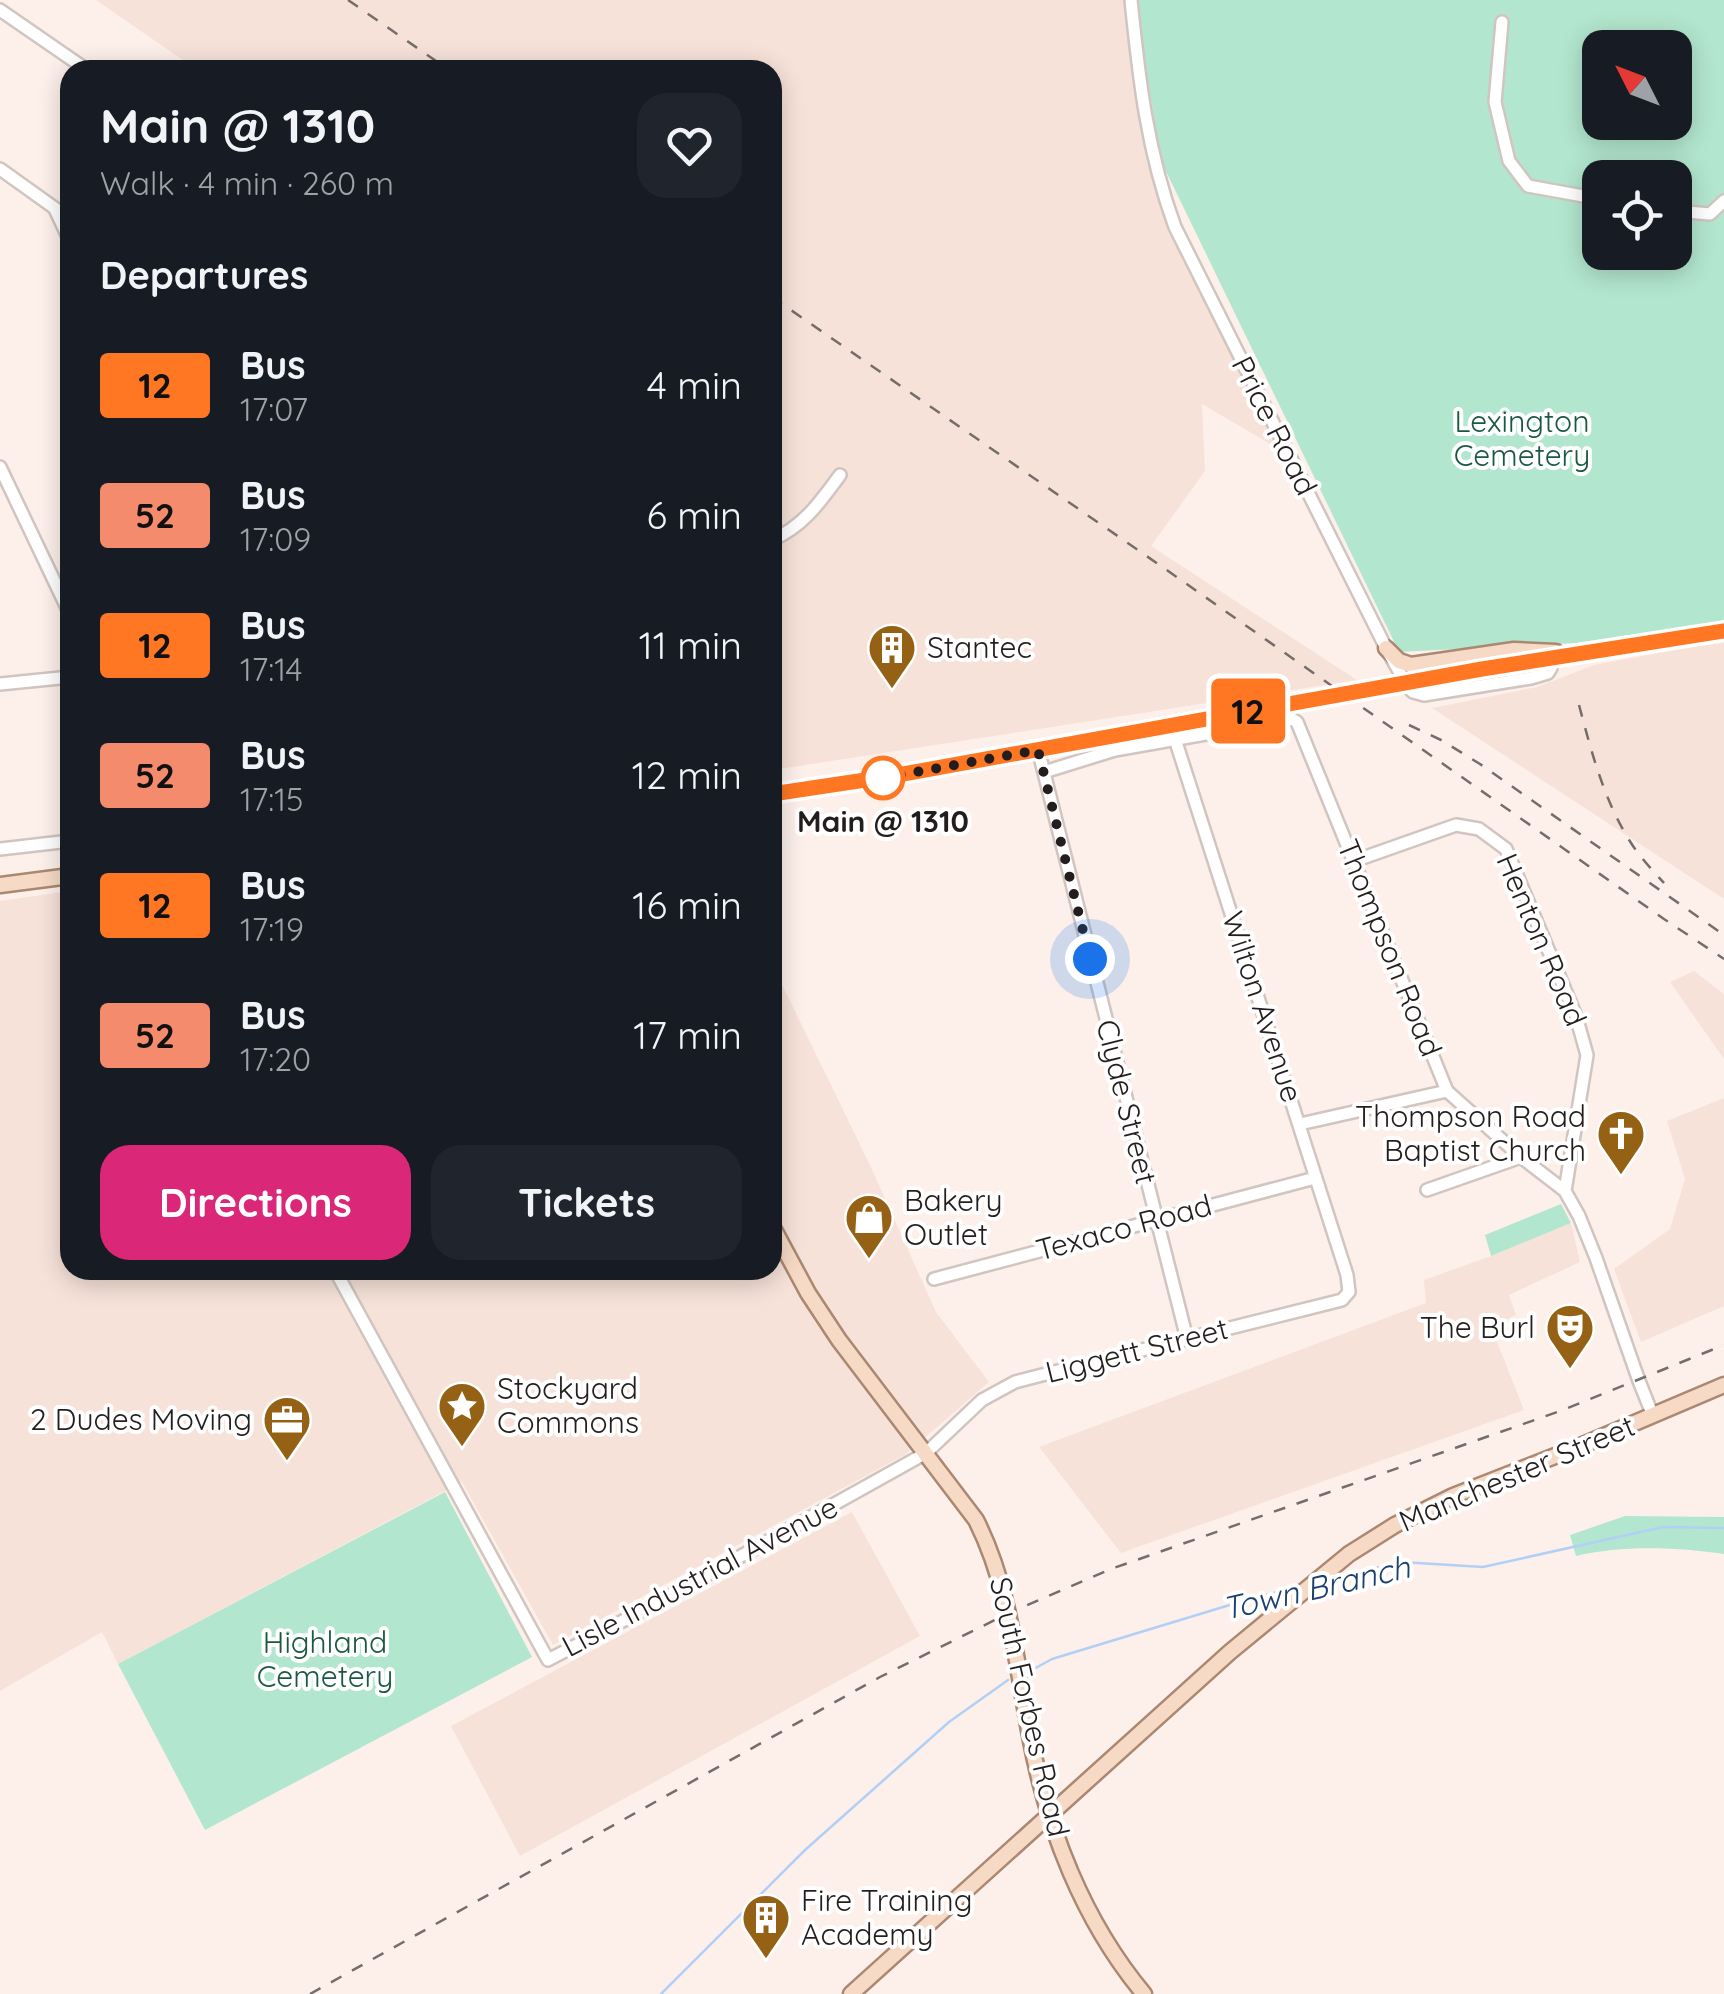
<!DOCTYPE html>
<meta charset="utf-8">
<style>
body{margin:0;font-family:Quicksand,sans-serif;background:#20242c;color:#f1f3f6;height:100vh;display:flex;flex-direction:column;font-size:38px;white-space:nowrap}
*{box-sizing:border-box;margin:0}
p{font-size:32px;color:#9ea1a6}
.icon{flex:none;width:55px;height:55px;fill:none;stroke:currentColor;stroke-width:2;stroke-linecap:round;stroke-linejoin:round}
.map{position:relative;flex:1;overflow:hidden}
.side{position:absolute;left:60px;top:60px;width:722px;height:1220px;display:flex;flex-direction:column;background:#171b24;border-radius:30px;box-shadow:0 5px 25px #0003}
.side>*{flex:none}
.badge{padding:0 20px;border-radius:8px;font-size:35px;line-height:65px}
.needle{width:65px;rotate:312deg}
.buttons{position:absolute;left:1582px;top:30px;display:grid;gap:20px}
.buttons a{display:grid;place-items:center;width:110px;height:110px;border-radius:20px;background:#171b24;box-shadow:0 5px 25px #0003;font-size:50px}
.you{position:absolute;width:50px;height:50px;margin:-25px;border:8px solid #fff;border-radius:50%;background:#1a73e8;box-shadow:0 0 0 15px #1a73e833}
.map>.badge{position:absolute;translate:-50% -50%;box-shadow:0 0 0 5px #fff}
h2{padding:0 40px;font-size:38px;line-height:90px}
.round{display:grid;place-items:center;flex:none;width:105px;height:105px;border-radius:30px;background:#20242c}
.overview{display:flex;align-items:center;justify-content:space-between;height:170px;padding:0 40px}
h1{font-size:48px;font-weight:700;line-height:75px}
.button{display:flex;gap:20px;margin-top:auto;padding:20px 40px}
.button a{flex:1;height:115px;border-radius:30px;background:#db2777;color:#fff;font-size:40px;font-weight:700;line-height:115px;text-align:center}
.button a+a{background:#20242c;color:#f1f3f6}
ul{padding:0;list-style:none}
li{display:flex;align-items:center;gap:30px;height:130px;padding:0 40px}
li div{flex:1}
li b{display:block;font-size:38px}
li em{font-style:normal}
li .badge{min-width:110px;font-weight:700;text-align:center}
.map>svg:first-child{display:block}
</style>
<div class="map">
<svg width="1724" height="1994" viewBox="0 0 1724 1994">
<rect width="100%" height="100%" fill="#fdf0eb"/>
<!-- built -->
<path fill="#f6e2d9" d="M 96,0 L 1131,0 L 1162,191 L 1289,455 L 1202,404 L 1205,471 L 1151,546 L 1357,680 L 773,770 L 772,70 L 197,70 Z
M 1724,641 L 1724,899 L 1432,708 L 1537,687 L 1594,665 Z
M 70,891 L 70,1270 L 772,1270 L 773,966 L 869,1163 L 936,1312 L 989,1382 L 906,1454 L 553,1645 L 462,1482 L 118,1664 L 102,1632 L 0,1691 L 0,901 Z
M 1694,971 L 1724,994 L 1724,1059 L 1670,982 Z
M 1724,1098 L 1724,1306 L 1641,1342 L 1614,1269 L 1670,1229 L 1685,1179 L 1667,1121 Z
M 1571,1223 L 1580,1262 L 1509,1295 L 1516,1315 L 1491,1327 L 1524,1410 L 1121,1553 L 1039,1447 L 1426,1303 L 1424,1280 L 1491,1256 Z
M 852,1512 L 920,1636 L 520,1856 L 451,1726 Z"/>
<!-- green -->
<path fill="#b3e6ce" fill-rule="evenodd" d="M 1139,0 L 1724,0 L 1724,621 L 1576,643 L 1399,652 L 1161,161 L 1143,50 ZM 1600,48 L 1675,48 L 1675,122 L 1600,122 ZM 1600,178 L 1675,178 L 1675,252 L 1600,252 Z
M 1561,1204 L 1571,1223 L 1491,1256 L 1485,1235 Z
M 445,1492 L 532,1657 L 205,1830 L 118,1664 Z
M 1625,1516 L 1724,1517 L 1724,1554 C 1678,1547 1621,1545 1576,1556 L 1570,1535 Z"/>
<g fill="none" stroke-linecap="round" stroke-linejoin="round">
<!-- stream -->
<path stroke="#b2cff6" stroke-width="2.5" d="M 1327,1580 L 1401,1562 L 1483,1567 L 1663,1527 L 1724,1528
M 1032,1670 L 1052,1659 L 1256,1597 L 1300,1587
M 661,1994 L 805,1850 L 949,1722 L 1008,1680"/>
<!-- minor casing -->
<g stroke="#d0c5c0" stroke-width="16">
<path id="minor" d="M 1131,0 C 1139,79 1147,151 1175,227 L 1386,648 L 1408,687 L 1413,692 L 1424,695 L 1531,678 L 1548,673 L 1551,668 L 1549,658
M 0,10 L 87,70
M 1502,22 L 1495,102 L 1509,161 L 1528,186 L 1600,199
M 0,169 L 70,219
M 55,209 L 70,241
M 1675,211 L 1710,214 L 1724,201
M 0,467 L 70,614
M 772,540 C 804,526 820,502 840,475
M 0,684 L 70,677
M 1038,749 L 1187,1339
M 1044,772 L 1115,750 L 1292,719 L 1297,722 L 1447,1091 L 1521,1157 L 1565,1191 L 1579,1216 L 1596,1258 L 1639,1381 L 1653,1416
M 0,849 L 70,841
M 1354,861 L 1456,825 L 1479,829 L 1506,849 L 1576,1016 L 1587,1055 L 1565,1191
M 1300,1124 L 1447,1091
M 1427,1190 L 1521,1157
M 335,1270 L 548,1660 L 655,1604 L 926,1453 L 982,1400 L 1015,1382 L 1038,1376 L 1342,1300 L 1349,1292 L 1347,1275 L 1175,739
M 934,1279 L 1315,1178"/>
</g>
<!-- major casing -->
<g stroke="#aa8872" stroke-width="19">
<path id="major" d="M 1386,648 L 1399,661 L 1411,665 L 1514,650 L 1556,652
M 1482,669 L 1724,631
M 772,794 L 892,776 L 1166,725
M 0,885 L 70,876
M 772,1226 L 808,1293 L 839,1340 L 976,1520 C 1010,1587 1016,1662 1030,1736 C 1047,1828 1083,1921 1144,1994
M 851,1994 L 1230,1652 L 1349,1554 L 1395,1525 L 1453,1496 L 1578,1447 L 1724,1385"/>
</g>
<!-- minor -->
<use href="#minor" stroke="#fff" stroke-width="11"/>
<!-- major -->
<use href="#major" stroke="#f7dac6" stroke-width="14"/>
<!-- rail -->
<path stroke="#756d6a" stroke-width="2.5" stroke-dasharray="12 12" stroke-linecap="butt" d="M 348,0 L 449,70
M 772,297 L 1161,566 L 1664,919 L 1724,959
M 1579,705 C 1592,754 1605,804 1633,846 C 1642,859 1653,871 1664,883
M 1409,725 L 1441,740 L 1480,764 L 1724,935
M 310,1994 L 880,1677 L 1009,1613 L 1111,1569 L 1563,1410 L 1724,1345"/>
<!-- major-bridge casing -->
<g stroke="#aa8872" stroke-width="19" stroke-linecap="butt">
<path id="major-bridge" d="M 1166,725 L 1482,669"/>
</g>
<!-- major-bridge -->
<use href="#major-bridge" stroke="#f7dac6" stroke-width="14"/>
</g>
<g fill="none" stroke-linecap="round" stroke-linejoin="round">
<!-- line casing -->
<g stroke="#fff" stroke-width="22">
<path id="line" d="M 772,794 L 892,776 L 1482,669 L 1724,631"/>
</g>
<!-- line -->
<use href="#line" stroke="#ff7723" stroke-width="15"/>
<!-- walk -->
<path stroke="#231e1d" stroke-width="10" stroke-dasharray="0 18" d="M 883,778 L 1038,750 L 1090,959"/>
</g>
<!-- icons -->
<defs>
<g id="building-pin" transform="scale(2.5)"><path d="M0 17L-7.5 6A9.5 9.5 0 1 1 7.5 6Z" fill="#956215" stroke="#fff"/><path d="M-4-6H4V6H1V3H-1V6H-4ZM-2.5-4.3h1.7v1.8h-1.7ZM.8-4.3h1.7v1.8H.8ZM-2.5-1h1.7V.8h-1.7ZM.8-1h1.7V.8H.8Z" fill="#fff"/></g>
<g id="church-pin" transform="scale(2.5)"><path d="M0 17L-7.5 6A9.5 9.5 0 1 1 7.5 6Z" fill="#956215" stroke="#fff"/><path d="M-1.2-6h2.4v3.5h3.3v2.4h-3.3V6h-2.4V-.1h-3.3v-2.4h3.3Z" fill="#fff"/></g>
<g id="shop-pin" transform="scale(2.5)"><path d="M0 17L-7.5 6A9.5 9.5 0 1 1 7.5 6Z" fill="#956215" stroke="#fff"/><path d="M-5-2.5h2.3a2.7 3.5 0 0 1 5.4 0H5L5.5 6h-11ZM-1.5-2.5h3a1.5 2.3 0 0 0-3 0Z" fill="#fff"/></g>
<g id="theatre-pin" transform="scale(2.5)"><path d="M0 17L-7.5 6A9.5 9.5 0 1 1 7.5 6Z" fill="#956215" stroke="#fff"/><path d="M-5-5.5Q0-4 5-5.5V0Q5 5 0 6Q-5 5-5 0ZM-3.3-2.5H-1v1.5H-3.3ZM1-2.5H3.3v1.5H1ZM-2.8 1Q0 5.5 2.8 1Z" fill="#fff"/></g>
<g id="sight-pin" transform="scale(2.5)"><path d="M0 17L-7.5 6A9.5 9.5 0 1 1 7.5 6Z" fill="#956215" stroke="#fff"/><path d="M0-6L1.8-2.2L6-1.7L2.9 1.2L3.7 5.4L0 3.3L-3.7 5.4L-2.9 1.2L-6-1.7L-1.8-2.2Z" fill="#fff"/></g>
<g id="office-pin" transform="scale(2.5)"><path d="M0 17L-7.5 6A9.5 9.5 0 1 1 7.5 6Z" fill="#956215" stroke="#fff"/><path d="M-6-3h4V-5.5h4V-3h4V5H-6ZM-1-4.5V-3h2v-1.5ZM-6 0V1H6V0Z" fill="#fff"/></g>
</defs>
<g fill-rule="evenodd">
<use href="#building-pin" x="892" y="648"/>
<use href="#church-pin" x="1621" y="1134"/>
<use href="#shop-pin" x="869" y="1218"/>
<use href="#theatre-pin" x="1570" y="1328"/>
<use href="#sight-pin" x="462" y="1406"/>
<use href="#office-pin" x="287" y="1420"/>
<use href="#building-pin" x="766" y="1918"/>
</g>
<!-- markers -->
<circle fill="#fff" stroke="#ff7723" stroke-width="5" cx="883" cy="778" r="20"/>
<g text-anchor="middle" stroke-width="8" stroke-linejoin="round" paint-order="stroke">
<!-- park labels -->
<g font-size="30" fill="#1a5841" stroke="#fff">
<text x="1522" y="432">Lexington<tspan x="1522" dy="34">Cemetery</tspan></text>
<text x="325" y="1653">Highland<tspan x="325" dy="34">Cemetery</tspan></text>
</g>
<!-- street labels -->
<g font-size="30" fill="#231e1d" stroke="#fff">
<text transform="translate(1274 426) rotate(63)" y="10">Price Road</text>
<text transform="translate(1541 940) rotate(67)" y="10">Henton Road</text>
<text transform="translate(1389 948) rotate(68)" y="10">Thompson Road</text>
<text transform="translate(1262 1007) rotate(72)" y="10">Wilton Avenue</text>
<text transform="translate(1126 1102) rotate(76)" y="10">Clyde Street</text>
<text transform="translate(1124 1228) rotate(-15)" y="10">Texaco Road</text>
<text transform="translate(1137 1351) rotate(-14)" y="10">Liggett Street</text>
<text transform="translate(1517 1474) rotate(-23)" y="10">Manchester Street</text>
<text transform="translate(700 1577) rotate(-28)" y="10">Lisle Industrial Avenue</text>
<text transform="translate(1029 1707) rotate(77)" y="10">South Forbes Road</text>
</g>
<!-- poi labels -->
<g font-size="30" fill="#231e1d" stroke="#fff" text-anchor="start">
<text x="927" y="658">Stantec</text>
<text x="1586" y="1127" text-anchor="end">Thompson Road<tspan x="1586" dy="34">Baptist Church</tspan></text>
<text x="904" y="1211">Bakery<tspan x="904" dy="34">Outlet</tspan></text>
<text x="1535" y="1338" text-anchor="end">The Burl</text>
<text x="497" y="1399">Stockyard<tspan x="497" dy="34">Commons</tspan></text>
<text x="252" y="1430" text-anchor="end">2 Dudes Moving</text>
<text x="801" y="1911">Fire Training<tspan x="801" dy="34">Academy</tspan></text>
</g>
<!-- stop labels -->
<g font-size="30" font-weight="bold" fill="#231e1d" stroke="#fff">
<text x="883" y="832">Main @ 1310</text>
</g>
<!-- water labels -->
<g font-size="32" font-style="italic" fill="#1b4070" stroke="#fff">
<text transform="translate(1316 1588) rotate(-13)" y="11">Town Branch</text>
</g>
</g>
</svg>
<div class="buttons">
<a><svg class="needle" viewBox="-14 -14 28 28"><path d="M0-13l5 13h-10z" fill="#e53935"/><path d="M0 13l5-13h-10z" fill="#9ea1a6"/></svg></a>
<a><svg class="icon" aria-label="locate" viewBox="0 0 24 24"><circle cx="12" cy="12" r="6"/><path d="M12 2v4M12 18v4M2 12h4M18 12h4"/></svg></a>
</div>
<div class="you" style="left:1090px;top:959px"></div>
<b class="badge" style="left:1248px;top:711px;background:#ff7723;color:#111">12</b>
<section class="side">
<div class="overview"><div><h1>Main @ 1310</h1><p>Walk · 4 min · 260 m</p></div><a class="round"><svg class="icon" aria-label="heart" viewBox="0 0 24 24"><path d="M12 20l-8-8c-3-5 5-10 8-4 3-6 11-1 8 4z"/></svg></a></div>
<h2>Departures</h2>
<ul>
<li><span class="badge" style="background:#ff7723;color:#111">12</span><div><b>Bus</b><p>17:07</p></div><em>4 min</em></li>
<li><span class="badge" style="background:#f58b6d;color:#111">52</span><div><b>Bus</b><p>17:09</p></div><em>6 min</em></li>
<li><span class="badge" style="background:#ff7723;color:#111">12</span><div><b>Bus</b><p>17:14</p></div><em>11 min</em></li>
<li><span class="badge" style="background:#f58b6d;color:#111">52</span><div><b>Bus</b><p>17:15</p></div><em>12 min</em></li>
<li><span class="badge" style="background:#ff7723;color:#111">12</span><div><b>Bus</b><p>17:19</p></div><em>16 min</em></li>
<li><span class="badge" style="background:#f58b6d;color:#111">52</span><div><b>Bus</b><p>17:20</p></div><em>17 min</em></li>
</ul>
<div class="button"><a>Directions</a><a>Tickets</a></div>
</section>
</div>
